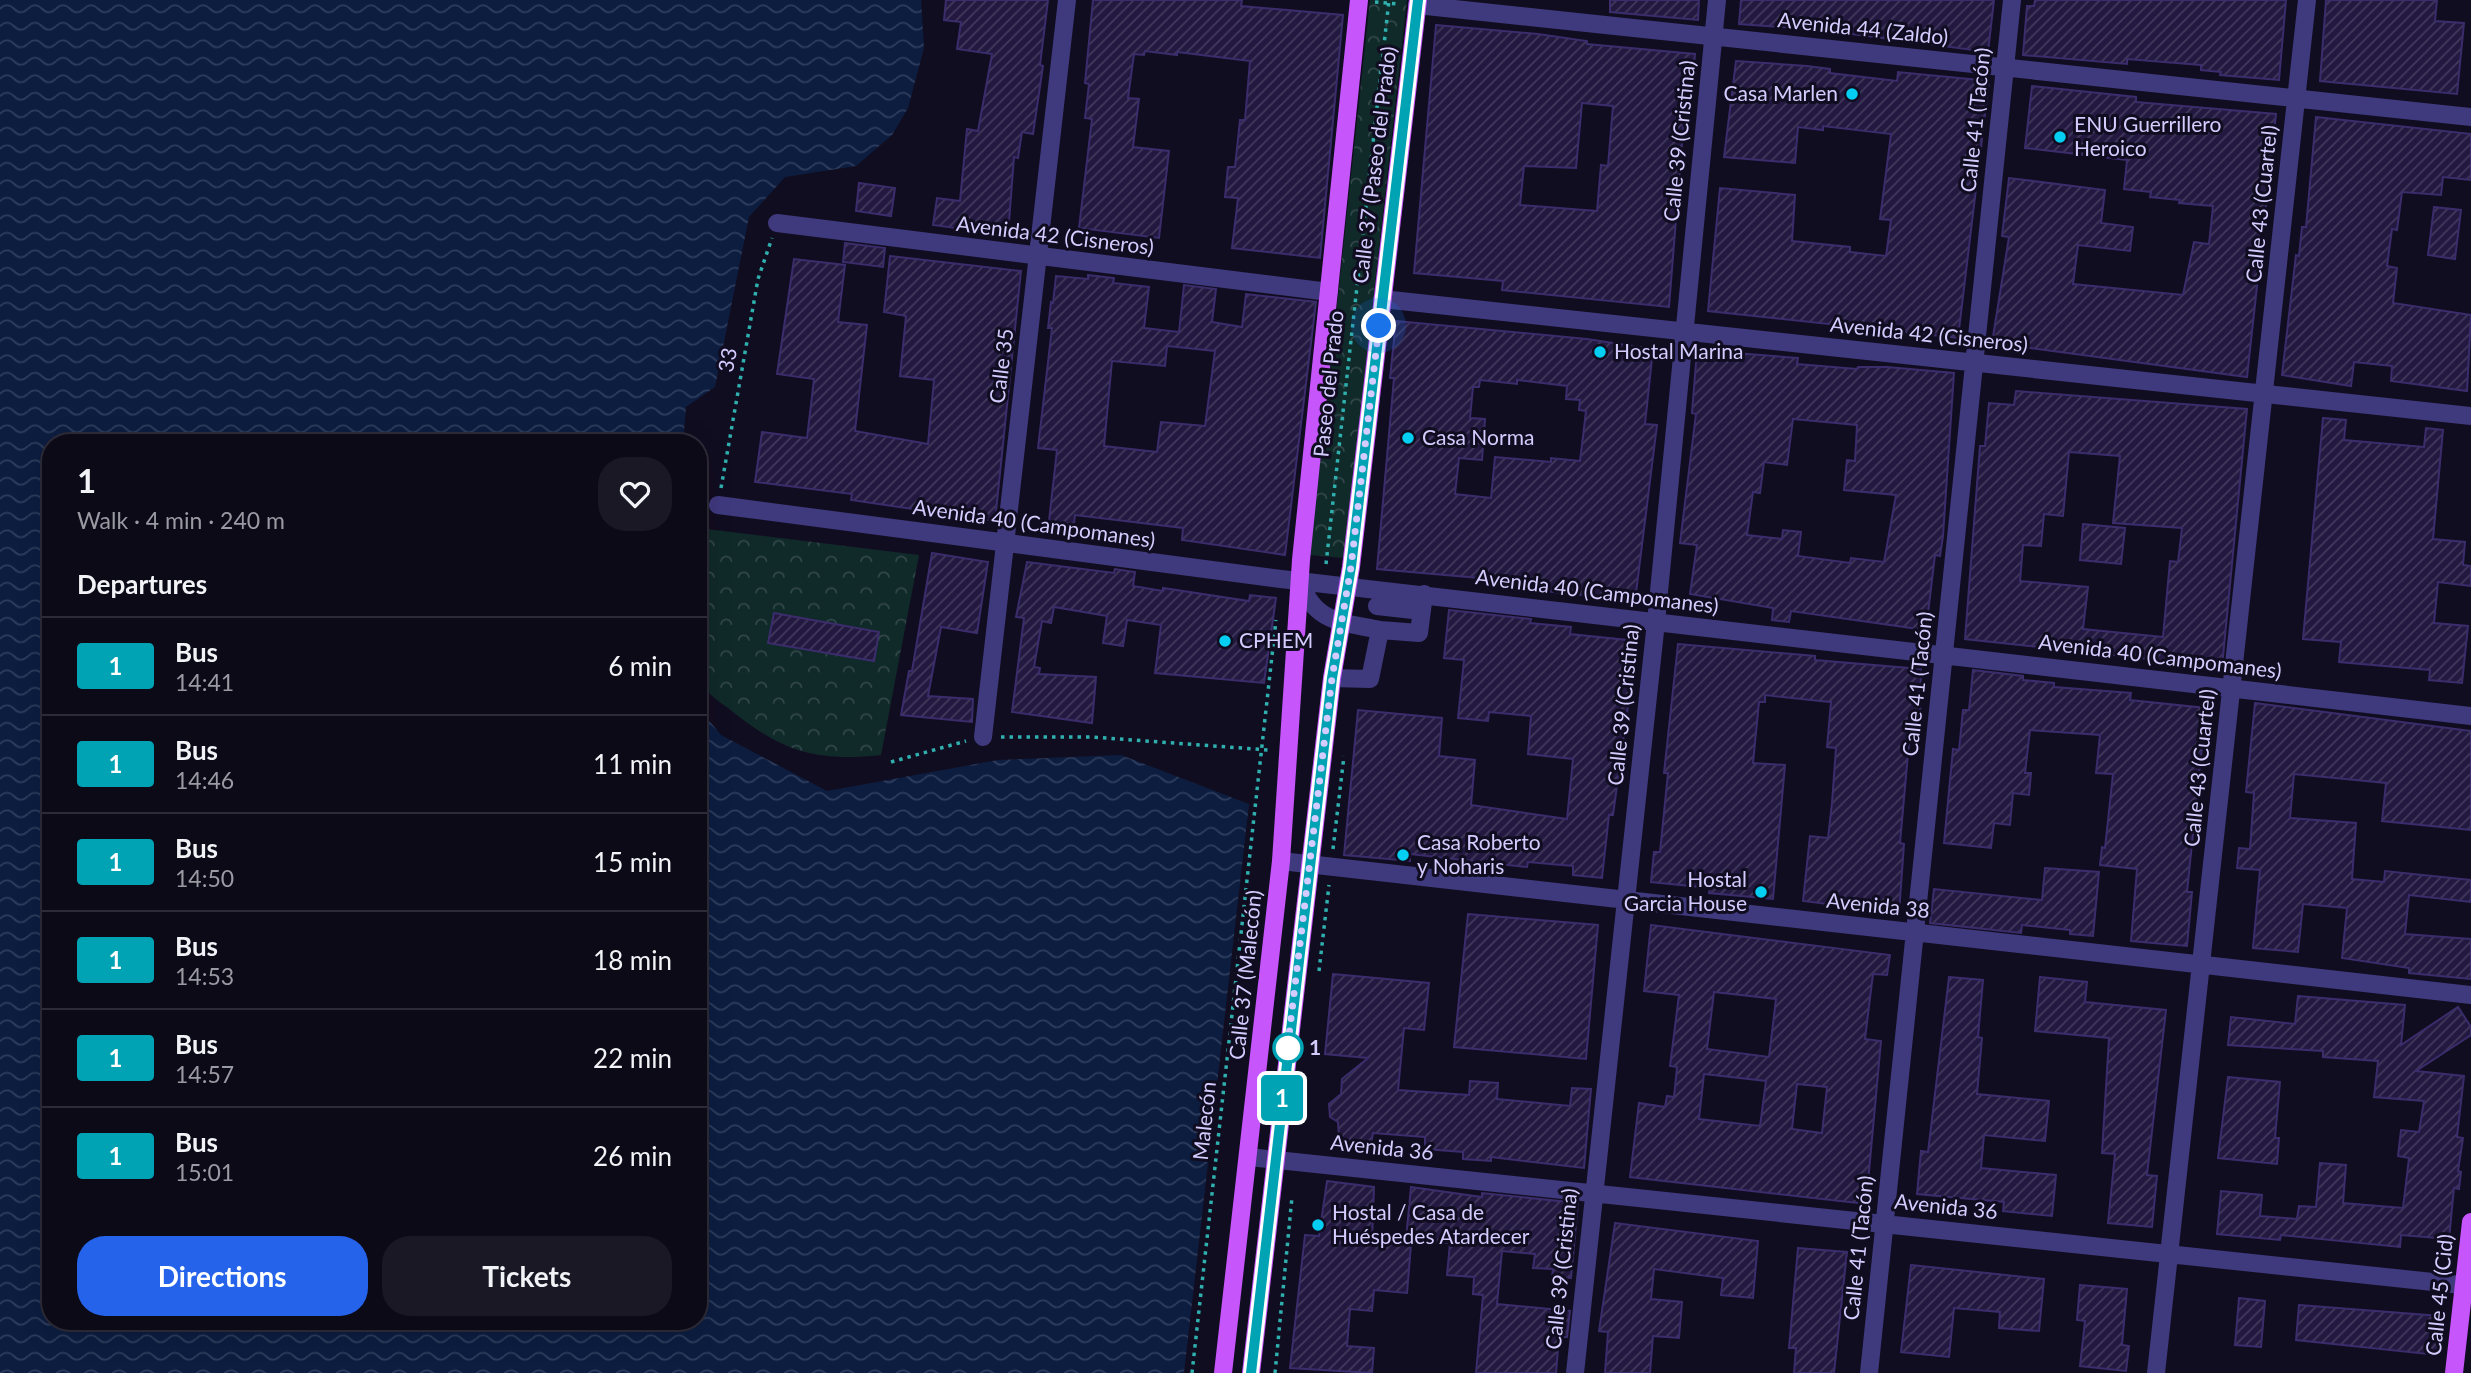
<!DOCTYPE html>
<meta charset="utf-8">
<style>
body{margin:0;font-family:Lato,sans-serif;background:#1b1825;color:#f1f3f6;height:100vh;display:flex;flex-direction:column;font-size:26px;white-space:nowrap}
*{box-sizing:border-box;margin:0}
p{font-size:23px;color:#9a9aa2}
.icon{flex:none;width:38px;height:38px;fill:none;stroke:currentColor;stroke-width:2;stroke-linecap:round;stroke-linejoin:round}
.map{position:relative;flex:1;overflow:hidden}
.side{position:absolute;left:42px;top:434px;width:665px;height:896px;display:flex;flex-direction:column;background:#0d0a18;border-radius:28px;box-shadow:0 7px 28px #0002,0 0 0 2px #2d2b37}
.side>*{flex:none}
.badge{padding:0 14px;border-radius:5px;font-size:24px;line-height:46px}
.you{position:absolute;width:35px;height:35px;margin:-18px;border:5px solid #fff;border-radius:50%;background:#1a73e8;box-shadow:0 0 0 10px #1a73e833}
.map>.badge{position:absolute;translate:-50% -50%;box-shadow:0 0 0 4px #fff}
h2{padding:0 35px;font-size:26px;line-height:63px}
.round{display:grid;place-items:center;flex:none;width:74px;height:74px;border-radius:28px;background:#1b1825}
.summary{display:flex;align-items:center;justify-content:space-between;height:119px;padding:0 35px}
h1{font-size:33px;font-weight:700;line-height:52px}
.action{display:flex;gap:14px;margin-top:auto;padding:14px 35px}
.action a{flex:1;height:80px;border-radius:28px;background:#2563eb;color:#fff;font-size:28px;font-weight:700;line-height:80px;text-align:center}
.action a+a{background:#1b1825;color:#f1f3f6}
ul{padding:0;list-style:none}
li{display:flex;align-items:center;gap:21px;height:98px;padding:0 35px;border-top:2px solid #2d2b37}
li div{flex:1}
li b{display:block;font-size:26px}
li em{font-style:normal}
li .badge{min-width:77px;font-weight:700;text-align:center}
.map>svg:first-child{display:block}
</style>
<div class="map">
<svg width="2471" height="1373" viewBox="0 0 2471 1373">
<defs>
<pattern id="park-crowns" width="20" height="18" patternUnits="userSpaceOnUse" patternTransform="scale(1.75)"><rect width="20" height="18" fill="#102929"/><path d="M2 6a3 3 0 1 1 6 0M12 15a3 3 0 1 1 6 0" fill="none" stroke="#324749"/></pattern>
<pattern id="water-waves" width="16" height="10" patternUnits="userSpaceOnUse" patternTransform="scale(1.75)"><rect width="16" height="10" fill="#0c1d40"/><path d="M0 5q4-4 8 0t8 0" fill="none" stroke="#2e3d5d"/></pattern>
<pattern id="building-hatch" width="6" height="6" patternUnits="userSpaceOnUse" patternTransform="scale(1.75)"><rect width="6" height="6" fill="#231940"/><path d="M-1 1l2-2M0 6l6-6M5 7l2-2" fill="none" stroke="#42395d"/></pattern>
</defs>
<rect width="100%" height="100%" fill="#110d20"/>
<!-- park -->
<path fill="url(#park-crowns)" d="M 1370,0 L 1407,0 L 1344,558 L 1310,555 Z
M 698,528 L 919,555 L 881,755 C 817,762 783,752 733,712 C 725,705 710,697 705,687 C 690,660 698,563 698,528 Z"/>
<!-- water -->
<path fill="url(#water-waves)" d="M 0,0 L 921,0 L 924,48 L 908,108 L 892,135 L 856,166 L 785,177 L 749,217 L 715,387 L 686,407 L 683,443 L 51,443 L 51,1321 L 698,1321 L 698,707 L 721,735 L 827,791 L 998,760 L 1121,755 L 1249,804 L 1184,1373 L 0,1373 Z"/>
<!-- building -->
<path fill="url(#building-hatch)" stroke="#3b2c6c" stroke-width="2" fill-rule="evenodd" d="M 946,0 L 1048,0 L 1040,65 L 1043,66 L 1033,134 L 1022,132 L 1018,158 L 1014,157 L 1008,235 L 933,225 L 937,198 L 960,201 L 967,129 L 978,131 L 992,54 L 957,49 L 961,22 L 944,20 Z
M 1093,0 L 1242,0 L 1241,6 L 1343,15 L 1320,258 L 1232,248 L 1238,198 L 1225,197 L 1228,167 L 1235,167 L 1240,120 L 1245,120 L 1250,61 L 1177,52 L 1177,55 L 1145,51 L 1144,55 L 1134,54 L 1128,98 L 1139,99 L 1133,147 L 1169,151 L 1159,238 L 1079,228 L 1092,119 L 1085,118 L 1089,84 L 1085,83 Z
M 1610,0 L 1699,0 L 1698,20 L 1610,12 Z
M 1741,0 L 1994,0 L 1988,52 L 1821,30 L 1739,24 Z
M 2035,0 L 2286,0 L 2279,80 L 2220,75 L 2221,72 L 2201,70 L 2201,65 L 2127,59 L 2127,64 L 2023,55 L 2027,6 L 2034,6 Z
M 2326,0 L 2437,0 L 2435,21 L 2464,23 L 2457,94 L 2320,81 Z
M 1436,25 L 1538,34 L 1587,41 L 1587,44 L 1695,54 L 1689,120 L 1684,119 L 1669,307 L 1502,290 L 1503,281 L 1414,273 ZM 1582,103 L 1613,106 L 1608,166 L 1601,165 L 1597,211 L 1520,205 L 1524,166 L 1576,168 Z
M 1736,61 L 1807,66 L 1830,69 L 1830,73 L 1897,81 L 1898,72 L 1989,81 L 1958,338 L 1708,311 L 1720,188 L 1795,195 L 1792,241 L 1850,247 L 1850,252 L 1886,256 L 1891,220 L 1880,219 L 1891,134 L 1823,126 L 1823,130 L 1798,127 L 1795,163 L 1724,157 Z
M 2032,86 L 2136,97 L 2136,102 L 2276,114 L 2265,214 L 2262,213 L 2257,250 L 2261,250 L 2247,377 L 1992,343 L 2009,237 L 2002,236 L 2009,178 L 2105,190 L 2101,223 L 2133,227 L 2130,251 L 2078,245 L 2073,284 L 2183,295 L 2194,242 L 2209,244 L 2213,206 L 2179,203 L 2180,200 L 2150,197 L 2151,192 L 2124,189 L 2127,160 L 2025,148 Z
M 2316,117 L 2471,134 L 2471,180 L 2443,177 L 2441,195 L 2402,192 L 2397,230 L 2392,229 L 2387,266 L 2397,268 L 2393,303 L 2471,315 L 2467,391 L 2391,381 L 2392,366 L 2354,362 L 2351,386 L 2282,375 L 2296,255 L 2299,256 L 2302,227 L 2306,227 Z
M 859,183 L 895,188 L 891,216 L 856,211 Z
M 2434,207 L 2461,210 L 2455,259 L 2428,255 Z
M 845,243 L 885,248 L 883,267 L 843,262 Z
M 890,256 L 1021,271 L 995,521 L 851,500 L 852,494 L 755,482 L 762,432 L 807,438 L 814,379 L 777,374 L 794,259 L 845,265 L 838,322 L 867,325 L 855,431 L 928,444 L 934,380 L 900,376 L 906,316 L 884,312 Z
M 1088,275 L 1114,278 L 1113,283 L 1149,287 L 1144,328 L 1179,332 L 1184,285 L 1216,289 L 1212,322 L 1242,327 L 1246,294 L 1316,302 L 1285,555 L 1182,540 L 1183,528 L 1075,515 L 1074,524 L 1049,521 L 1057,450 L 1038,448 L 1052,328 L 1048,328 L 1051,302 L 1053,303 L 1056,276 L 1088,279 ZM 1167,346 L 1215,351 L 1205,426 L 1161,422 L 1157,452 L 1104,446 L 1112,361 L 1165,366 Z
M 1396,321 L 1587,339 L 1653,349 L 1645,424 L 1657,425 L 1635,601 L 1535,590 L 1502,584 L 1502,580 L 1377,569 L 1394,378 L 1390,378 ZM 1480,380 L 1517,384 L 1517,380 L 1567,386 L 1566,399 L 1580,400 L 1579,410 L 1586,411 L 1580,461 L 1551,458 L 1551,462 L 1495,457 L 1491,498 L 1455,494 L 1459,458 L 1482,460 L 1485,419 L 1470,418 L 1473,387 L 1479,387 Z
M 1697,350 L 1798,358 L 1797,364 L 1857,369 L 1858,367 L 1887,367 L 1954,373 L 1943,536 L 1940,556 L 1935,555 L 1926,630 L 1791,611 L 1789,622 L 1772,620 L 1773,608 L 1690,594 L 1697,545 L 1680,543 L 1696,414 L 1692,413 ZM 1793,419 L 1857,425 L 1855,461 L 1847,460 L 1844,490 L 1896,495 L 1884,562 L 1851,558 L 1850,563 L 1798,556 L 1801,532 L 1783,530 L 1782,539 L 1747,535 L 1753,492 L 1760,493 L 1764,462 L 1787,465 Z
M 2016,391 L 2247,409 L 2222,667 L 1965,639 L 1980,446 L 1985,446 L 1989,403 L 2014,405 ZM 2069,452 L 2120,456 L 2113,523 L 2182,528 L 2178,562 L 2170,561 L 2163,637 L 2083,629 L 2088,587 L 2020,581 L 2023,545 L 2041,546 L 2044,514 L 2063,516 Z
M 2323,418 L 2346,420 L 2344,440 L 2424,447 L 2426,428 L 2443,430 L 2433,539 L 2465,542 L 2463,565 L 2471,566 L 2471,586 L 2438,582 L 2434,623 L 2468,626 L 2462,683 L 2429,680 L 2430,670 L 2339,662 L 2341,642 L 2303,639 Z
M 2083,524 L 2125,528 L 2121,564 L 2080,560 Z
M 932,553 L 988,562 L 977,633 L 941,627 L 928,696 L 973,699 L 972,722 L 901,715 L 909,671 L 912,671 Z
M 1027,562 L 1114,573 L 1115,569 L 1135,572 L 1133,586 L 1163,591 L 1163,588 L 1249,601 L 1250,595 L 1276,598 L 1264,683 L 1155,673 L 1161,625 L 1127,620 L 1123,646 L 1103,643 L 1107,616 L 1054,607 L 1051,623 L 1042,621 L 1034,667 L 1040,668 L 1039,674 L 1096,677 L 1092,723 L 1012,712 L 1024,618 L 1016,617 Z
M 1449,610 L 1531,619 L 1530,623 L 1571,627 L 1570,634 L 1637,641 L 1613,815 L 1609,815 L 1602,878 L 1573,875 L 1573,866 L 1528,862 L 1527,867 L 1410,854 L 1410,861 L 1344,855 L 1358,710 L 1442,718 L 1439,756 L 1475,760 L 1471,805 L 1567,819 L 1573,759 L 1528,754 L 1531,716 L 1489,712 L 1488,721 L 1458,718 L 1464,660 L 1444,658 Z
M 774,613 L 879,632 L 874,661 L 768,643 Z
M 1678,644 L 1815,656 L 1815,660 L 1921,669 L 1920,723 L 1911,722 L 1907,765 L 1900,843 L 1904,844 L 1899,913 L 1803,901 L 1810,836 L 1828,838 L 1832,803 L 1836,748 L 1827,747 L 1831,702 L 1820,701 L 1765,695 L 1765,702 L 1759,702 L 1753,763 L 1785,765 L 1773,899 L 1709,893 L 1710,888 L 1651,882 L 1654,852 L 1660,852 L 1668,773 L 1664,773 Z
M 1973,670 L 2023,676 L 2023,680 L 2054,683 L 2054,687 L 2131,693 L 2130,700 L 2206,708 L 2187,892 L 2192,892 L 2187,946 L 2131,941 L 2137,869 L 2100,865 L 2102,847 L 2105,848 L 2113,774 L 2096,773 L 2100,735 L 2030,730 L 2025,773 L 2031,773 L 2029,795 L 2013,793 L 2010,825 L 1994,823 L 1991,848 L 1944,843 L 1953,749 L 1959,750 L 1963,710 L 1969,710 Z
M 2255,703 L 2471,731 L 2471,830 L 2382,821 L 2386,783 L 2294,774 L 2290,818 L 2356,823 L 2352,879 L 2384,882 L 2385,871 L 2471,880 L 2471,902 L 2409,895 L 2405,934 L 2471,939 L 2471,979 L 2409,973 L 2409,968 L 2342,958 L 2347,908 L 2303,904 L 2298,952 L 2253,948 L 2260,870 L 2237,868 L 2239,848 L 2250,849 L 2254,793 L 2246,792 Z
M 2045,868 L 2099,872 L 2093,936 L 2070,934 L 2070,930 L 2022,925 L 2021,933 L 1930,923 L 1934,889 L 2042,900 Z
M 1468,914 L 1598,925 L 1586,1059 L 1454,1047 Z
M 1651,925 L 1890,955 L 1887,975 L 1873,974 L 1865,1039 L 1881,1041 L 1866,1204 L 1630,1177 L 1639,1103 L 1665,1107 L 1667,1096 L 1674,1097 L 1677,1067 L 1670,1066 L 1679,995 L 1644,991 ZM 1714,992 L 1776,999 L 1769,1057 L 1707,1049 ZM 1704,1074 L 1766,1081 L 1760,1126 L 1699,1119 ZM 1797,1084 L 1827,1087 L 1822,1133 L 1792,1129 Z
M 1333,974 L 1429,983 L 1424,1030 L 1404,1028 L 1398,1090 L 1469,1095 L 1470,1081 L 1498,1083 L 1497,1099 L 1570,1106 L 1572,1088 L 1591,1089 L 1584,1168 L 1491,1157 L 1491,1161 L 1463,1159 L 1463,1152 L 1425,1149 L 1425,1137 L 1373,1133 L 1371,1144 L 1339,1138 L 1338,1122 L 1330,1117 L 1329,1104 L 1341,1094 L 1342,1079 L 1368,1058 L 1325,1054 Z
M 1949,977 L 1983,980 L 1978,1037 L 1982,1038 L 1977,1094 L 2049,1101 L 2045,1141 L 1984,1135 L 1981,1168 L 2056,1175 L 2052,1216 L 2003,1211 L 2004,1202 L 1917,1194 L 1921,1151 L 1928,1152 Z
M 2040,977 L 2087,982 L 2085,1002 L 2166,1010 L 2147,1175 L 2157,1176 L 2152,1227 L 2108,1223 L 2115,1154 L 2102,1153 L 2109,1038 L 2035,1031 Z
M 2298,996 L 2405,1005 L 2401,1045 L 2458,1007 L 2471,1027 L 2471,1035 L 2416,1071 L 2464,1076 L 2457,1137 L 2463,1138 L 2458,1171 L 2461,1172 L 2459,1189 L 2454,1188 L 2449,1239 L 2401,1235 L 2400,1247 L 2281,1235 L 2280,1240 L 2217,1234 L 2221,1191 L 2262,1195 L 2260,1216 L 2297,1219 L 2299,1206 L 2316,1207 L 2320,1163 L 2346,1165 L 2343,1203 L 2403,1208 L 2409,1158 L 2398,1156 L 2401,1130 L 2419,1132 L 2424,1101 L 2374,1097 L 2378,1061 L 2323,1057 L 2323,1051 L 2228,1045 L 2231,1017 L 2295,1024 Z
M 2228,1077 L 2280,1082 L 2275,1138 L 2279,1138 L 2277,1164 L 2218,1158 Z
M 1327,1181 L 1374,1187 L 1372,1241 L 1411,1245 L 1407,1293 L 1374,1290 L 1372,1311 L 1350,1309 L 1347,1346 L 1374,1348 L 1372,1373 L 1290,1368 L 1305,1235 L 1319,1236 Z
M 1411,1187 L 1482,1197 L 1482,1193 L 1578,1203 L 1571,1278 L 1552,1277 L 1553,1269 L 1533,1268 L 1535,1254 L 1502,1251 L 1497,1304 L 1570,1311 L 1567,1337 L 1559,1337 L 1556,1373 L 1476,1373 L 1483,1295 L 1473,1294 L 1474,1277 L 1447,1275 L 1450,1243 L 1406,1239 Z
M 1615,1223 L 1758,1241 L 1753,1298 L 1721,1295 L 1723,1278 L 1654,1269 L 1651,1299 L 1682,1302 L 1679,1338 L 1653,1336 L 1650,1373 L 1605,1373 L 1608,1332 L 1599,1331 Z
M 1798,1248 L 1847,1252 L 1834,1373 L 1794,1373 L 1796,1348 L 1789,1348 Z
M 1911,1265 L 2044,1279 L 2039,1331 L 1999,1328 L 2000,1312 L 1954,1308 L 1949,1357 L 1901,1352 Z
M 2080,1285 L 2127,1289 L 2122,1345 L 2129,1346 L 2126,1371 L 2080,1366 L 2085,1321 L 2077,1320 Z
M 2239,1298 L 2265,1301 L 2261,1347 L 2235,1345 Z
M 2299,1305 L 2440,1316 L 2437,1355 L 2296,1340 Z"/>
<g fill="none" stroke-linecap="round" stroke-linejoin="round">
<!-- path -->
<path stroke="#2fafae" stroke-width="3.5" stroke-dasharray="3.5 5" stroke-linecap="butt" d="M 1375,2 L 1399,4
M 721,488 L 758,279 L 772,238
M 1326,564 L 1389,0
M 1001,737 L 1092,737 L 1269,750
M 891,762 L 966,741
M 1333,849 L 1344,756
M 1319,971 L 1329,885
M 1192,1373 L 1276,620
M 1275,1373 L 1292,1197"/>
<!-- minor -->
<path stroke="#3f397e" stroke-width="18" d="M 1417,5 L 2471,117
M 777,223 L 1329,292
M 1382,299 L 2471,416
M 718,505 L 1281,579 L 2471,716
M 1300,581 C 1314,623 1342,622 1380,630
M 1377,606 L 1422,611
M 1332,678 L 1370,679 L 1380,630 L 1419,633 L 1424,594
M 983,737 L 1067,0
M 1281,861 L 2471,995
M 1249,1157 L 2471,1286
M 1575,1373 L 1656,622 L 1717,0
M 1869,1373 L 2012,0
M 2156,1373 L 2307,0"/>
<!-- major -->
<path stroke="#c655fc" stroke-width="18" d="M 1223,1373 L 1281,861 L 1301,560 L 1359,0
M 1251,1373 L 1332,678 L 1351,567 L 1418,0
M 2454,1373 L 2471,1222"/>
</g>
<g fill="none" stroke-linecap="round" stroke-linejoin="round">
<!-- line casing -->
<g stroke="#fff" stroke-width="16">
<path id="line" d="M 1251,1373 L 1332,678 L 1351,567 L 1418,0"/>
</g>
<!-- line -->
<use href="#line" stroke="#00a3b4" stroke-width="10"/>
<!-- walk -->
<path stroke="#d4ccfe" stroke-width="7" stroke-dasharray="0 12.6" d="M 1288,1048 L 1287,1052 L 1332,678 L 1351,567 L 1379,326"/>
</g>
<!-- markers -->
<g fill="#04cff3" stroke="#110d20" stroke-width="2.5">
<circle cx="1852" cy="94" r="7"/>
<circle cx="2060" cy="137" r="7"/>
<circle cx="1600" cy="352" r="7"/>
<circle cx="1408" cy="438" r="7"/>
<circle cx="1225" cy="641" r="7"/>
<circle cx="1403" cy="855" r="7"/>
<circle cx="1761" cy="892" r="7"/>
<circle cx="1318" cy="1225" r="7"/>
</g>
<circle fill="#fff" stroke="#00a3b4" stroke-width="3.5" cx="1288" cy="1048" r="14"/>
<g text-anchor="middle" stroke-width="6" stroke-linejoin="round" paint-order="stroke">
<!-- street labels -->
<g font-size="21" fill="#d4ccfe" stroke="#110d20">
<text transform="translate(1863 29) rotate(6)" y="7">Avenida 44 (Zaldo)</text>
<text transform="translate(1976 120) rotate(-84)" y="7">Calle 41 (Tacón)</text>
<text transform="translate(1680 141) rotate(-84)" y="7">Calle 39 (Cristina)</text>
<text transform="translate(1375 165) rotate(-83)" y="7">Calle 37 (Paseo del Prado)</text>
<text transform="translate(2262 204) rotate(-84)" y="7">Calle 43 (Cuartel)</text>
<text transform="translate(1055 236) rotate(7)" y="7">Avenida 42 (Cisneros)</text>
<text transform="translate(1929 335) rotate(6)" y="7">Avenida 42 (Cisneros)</text>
<text transform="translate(728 360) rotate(-80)" y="7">33</text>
<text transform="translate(1002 366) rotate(-83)" y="7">Calle 35</text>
<text transform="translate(1329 384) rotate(-84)" y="7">Paseo del Prado</text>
<text transform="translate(1034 524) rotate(8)" y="7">Avenida 40 (Campomanes)</text>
<text transform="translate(1597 592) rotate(7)" y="7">Avenida 40 (Campomanes)</text>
<text transform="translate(2160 657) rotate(7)" y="7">Avenida 40 (Campomanes)</text>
<text transform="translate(1918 684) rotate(-84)" y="7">Calle 41 (Tacón)</text>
<text transform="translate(1624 705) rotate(-84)" y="7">Calle 39 (Cristina)</text>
<text transform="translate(2200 768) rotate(-84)" y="7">Calle 43 (Cuartel)</text>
<text transform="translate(1878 906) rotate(6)" y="7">Avenida 38</text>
<text transform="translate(1246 975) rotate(-84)" y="7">Calle 37 (Malecón)</text>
<text transform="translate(1205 1121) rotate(-84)" y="7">Malecón</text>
<text transform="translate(1382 1148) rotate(6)" y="7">Avenida 36</text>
<text transform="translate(1946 1207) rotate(6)" y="7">Avenida 36</text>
<text transform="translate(1859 1248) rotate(-84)" y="7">Calle 41 (Tacón)</text>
<text transform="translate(1562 1269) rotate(-84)" y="7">Calle 39 (Cristina)</text>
<text transform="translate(2440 1295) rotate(-84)" y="7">Calle 45 (Cid)</text>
</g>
<!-- poi labels -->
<g font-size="21" fill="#d4ccfe" stroke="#110d20" text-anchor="start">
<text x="1838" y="101" text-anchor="end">Casa Marlen</text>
<text x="2074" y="132">ENU Guerrillero<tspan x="2074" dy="24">Heroico</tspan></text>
<text x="1614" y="359">Hostal Marina</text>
<text x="1422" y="445">Casa Norma</text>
<text x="1239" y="648">CPHEM</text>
<text x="1417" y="850">Casa Roberto<tspan x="1417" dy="24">y Noharis</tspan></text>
<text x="1747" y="887" text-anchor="end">Hostal<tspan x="1747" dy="24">Garcia House</tspan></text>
<text x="1332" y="1220">Hostal / Casa de<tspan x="1332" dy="24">Huéspedes Atardecer</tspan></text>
</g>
<!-- stop labels -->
<g font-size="21" font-weight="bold" fill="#d4ccfe" stroke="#110d20" text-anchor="start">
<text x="1309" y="1055">1</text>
</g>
</g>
</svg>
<div class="you" style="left:1379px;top:326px"></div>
<b class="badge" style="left:1282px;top:1098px;background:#00a3b4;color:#fff">1</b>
<section class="side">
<div class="summary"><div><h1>1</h1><p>Walk · 4 min · 240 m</p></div><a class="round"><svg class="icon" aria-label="heart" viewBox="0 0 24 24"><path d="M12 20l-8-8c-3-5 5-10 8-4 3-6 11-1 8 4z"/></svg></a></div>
<h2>Departures</h2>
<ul>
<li><span class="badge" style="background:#00a3b4;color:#fff">1</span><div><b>Bus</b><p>14:41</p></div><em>6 min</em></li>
<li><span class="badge" style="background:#00a3b4;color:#fff">1</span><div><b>Bus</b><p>14:46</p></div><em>11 min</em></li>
<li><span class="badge" style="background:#00a3b4;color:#fff">1</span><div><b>Bus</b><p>14:50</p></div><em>15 min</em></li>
<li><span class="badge" style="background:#00a3b4;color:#fff">1</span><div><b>Bus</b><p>14:53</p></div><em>18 min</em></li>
<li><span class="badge" style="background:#00a3b4;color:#fff">1</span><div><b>Bus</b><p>14:57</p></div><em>22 min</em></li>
<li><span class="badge" style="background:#00a3b4;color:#fff">1</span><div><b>Bus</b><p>15:01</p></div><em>26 min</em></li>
</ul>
<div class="action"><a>Directions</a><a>Tickets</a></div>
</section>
</div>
